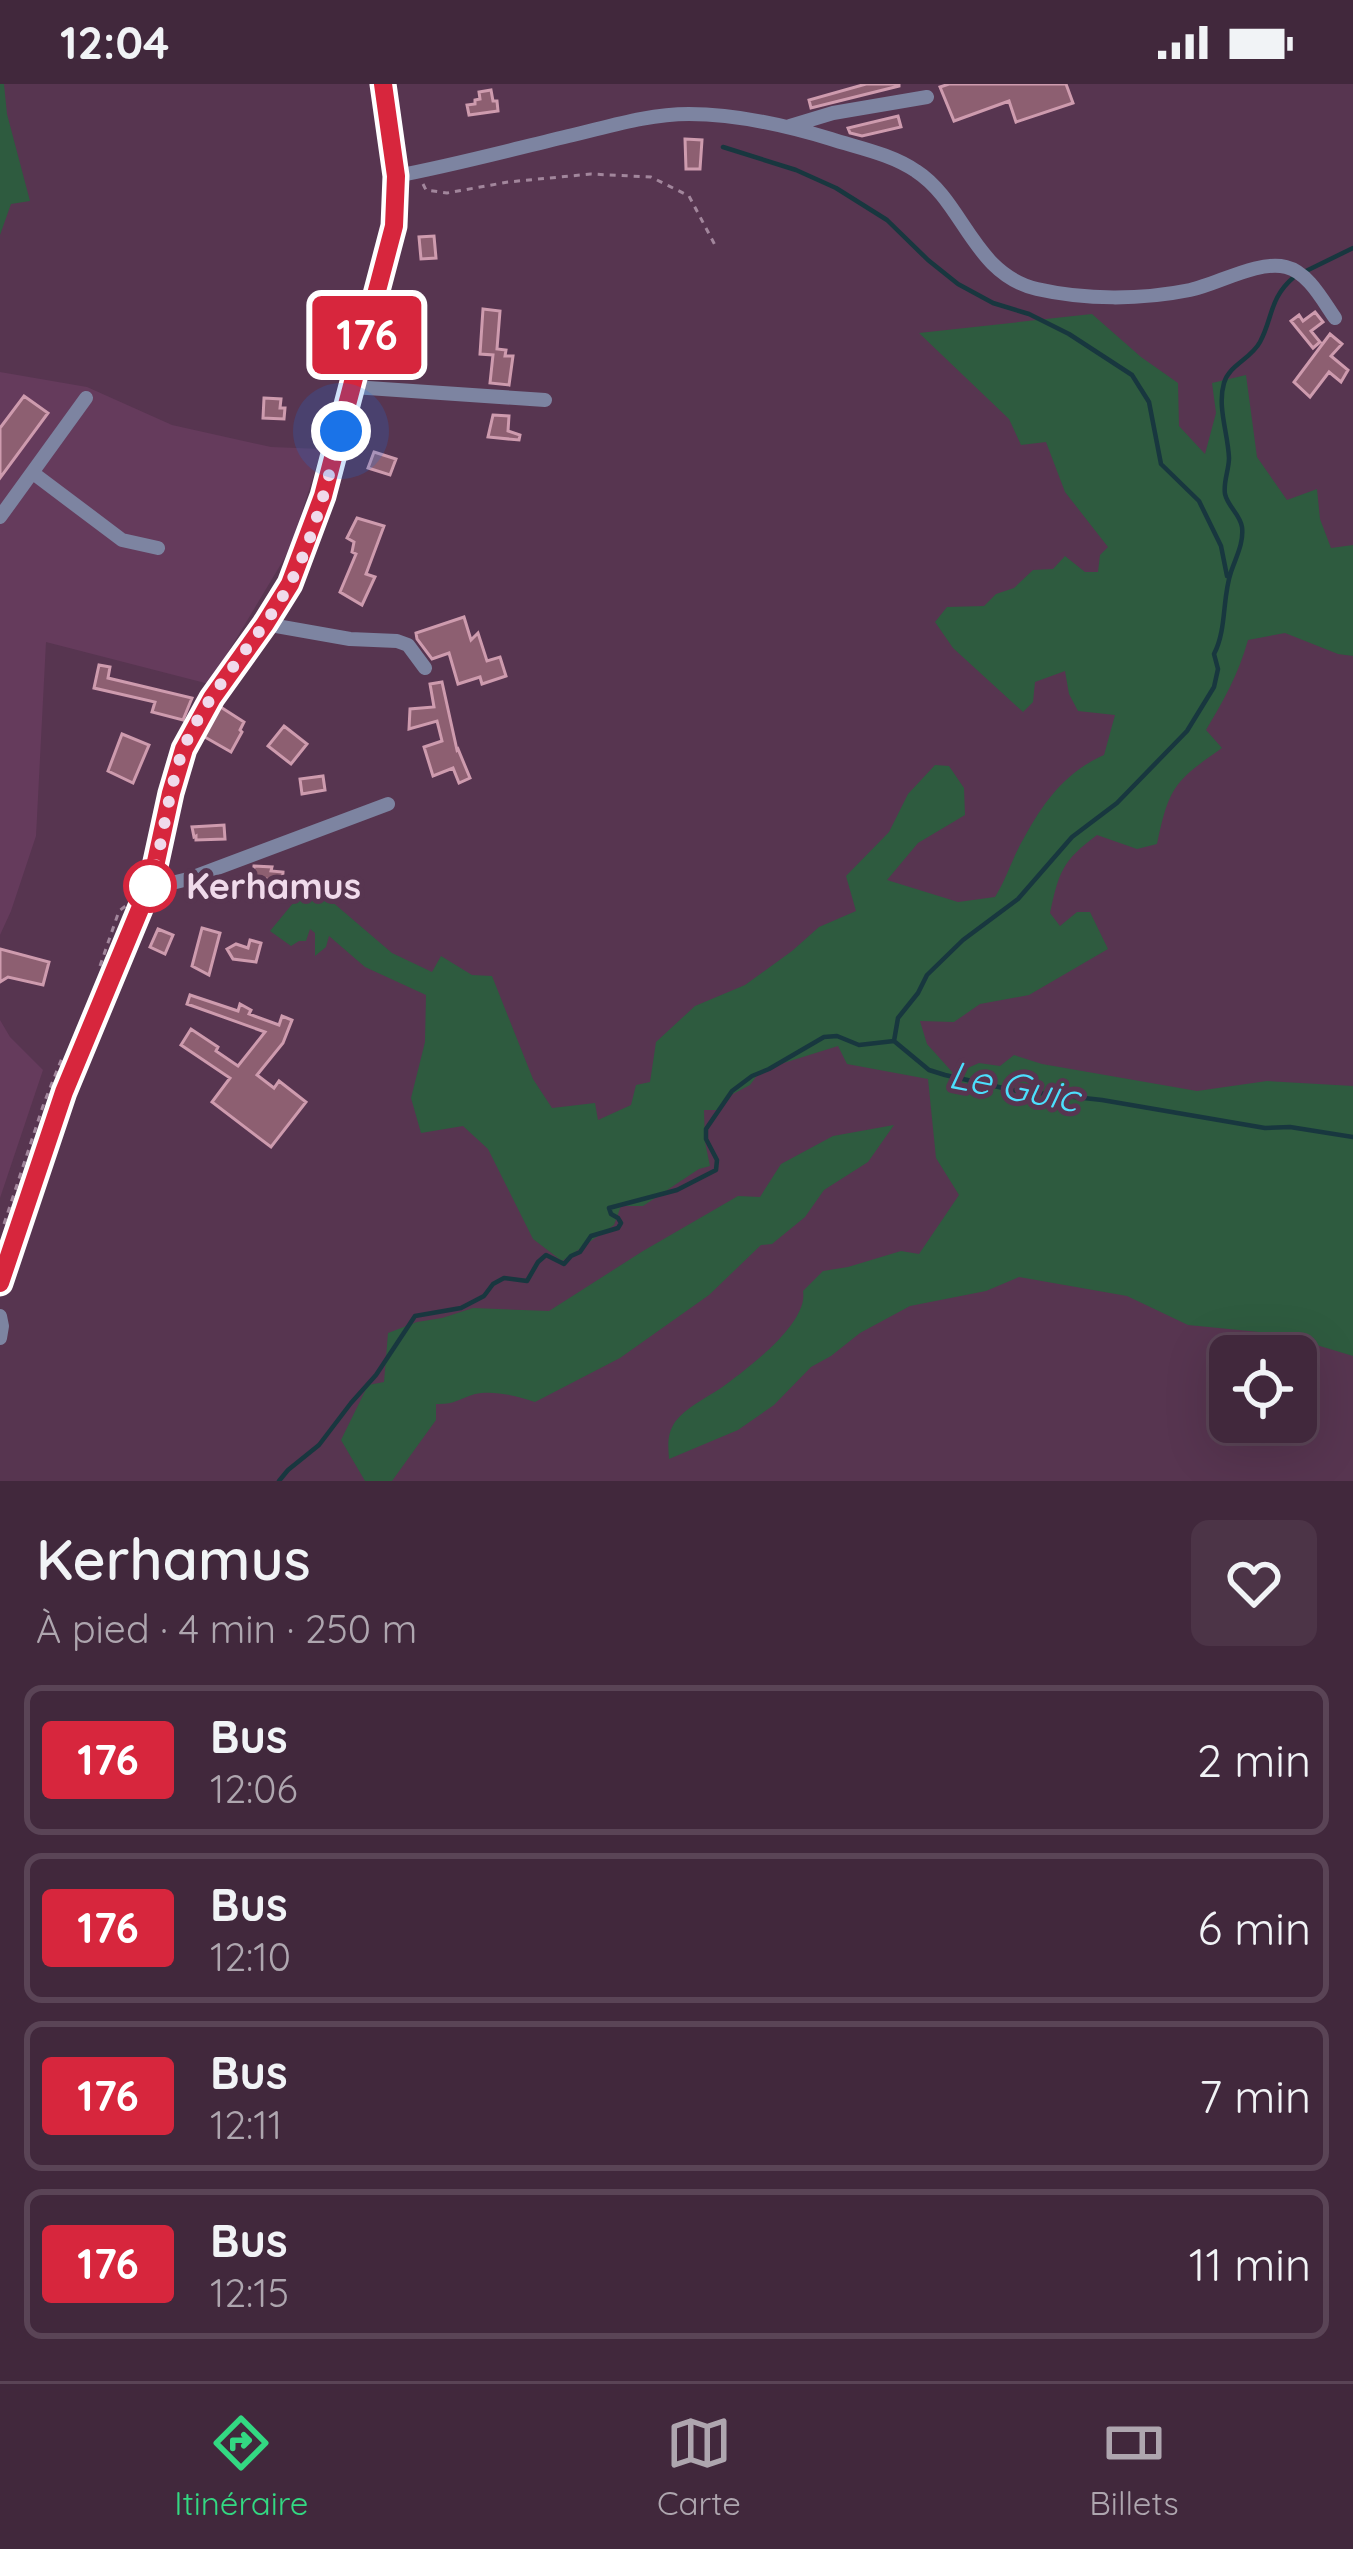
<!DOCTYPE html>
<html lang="fr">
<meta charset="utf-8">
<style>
body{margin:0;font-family:Quicksand,sans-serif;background:#4c3447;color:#f1f3f6;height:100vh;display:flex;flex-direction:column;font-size:45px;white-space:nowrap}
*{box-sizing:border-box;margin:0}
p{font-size:39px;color:#aea6af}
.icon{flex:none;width:66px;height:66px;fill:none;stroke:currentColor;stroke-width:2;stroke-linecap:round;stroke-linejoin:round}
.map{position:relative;height:1397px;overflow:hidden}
.details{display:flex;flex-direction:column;background:#41283c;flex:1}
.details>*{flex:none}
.badge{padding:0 24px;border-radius:9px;font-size:42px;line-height:78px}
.tools{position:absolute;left:1209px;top:1251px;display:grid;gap:24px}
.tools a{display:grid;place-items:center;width:108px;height:108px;border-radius:18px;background:#41283c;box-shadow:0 12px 48px #0002,0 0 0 3px #5a4456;font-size:60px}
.you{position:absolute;width:60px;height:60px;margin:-30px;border:9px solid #fff;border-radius:50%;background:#1a73e8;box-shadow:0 0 0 18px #1a73e833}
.map>.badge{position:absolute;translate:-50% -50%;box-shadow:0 0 0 6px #fff}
.round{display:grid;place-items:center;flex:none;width:126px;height:126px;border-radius:18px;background:#4c3447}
.head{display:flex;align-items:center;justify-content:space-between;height:204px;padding:0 36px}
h1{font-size:57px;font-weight:600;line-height:90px}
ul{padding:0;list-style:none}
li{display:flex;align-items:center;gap:36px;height:150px;margin:0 24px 18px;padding:0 12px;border:6px solid #5a4456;border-radius:18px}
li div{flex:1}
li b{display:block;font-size:45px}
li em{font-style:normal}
li .badge{min-width:132px;font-weight:700;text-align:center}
.status{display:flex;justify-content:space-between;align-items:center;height:84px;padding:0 60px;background:#41283c;direction:ltr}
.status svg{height:33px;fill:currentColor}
.menu{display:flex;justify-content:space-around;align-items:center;height:168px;border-top:3px solid #5a4456;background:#41283c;font-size:33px;color:#aea6af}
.menu a{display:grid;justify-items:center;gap:6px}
.menu .on{color:#33d882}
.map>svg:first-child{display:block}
</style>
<div class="status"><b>12:04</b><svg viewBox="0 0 49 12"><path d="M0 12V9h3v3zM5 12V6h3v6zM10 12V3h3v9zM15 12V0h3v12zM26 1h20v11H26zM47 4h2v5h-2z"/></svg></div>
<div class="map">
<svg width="1353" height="1397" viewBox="0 0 1353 1397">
<rect width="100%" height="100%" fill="#573550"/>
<!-- built -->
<path fill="#653b5c" d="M 0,288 L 87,303 L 172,341 L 271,363 L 322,365 L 290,465 L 209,600 L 46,558 L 36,752 L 11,827 L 0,851 Z
M 0,936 L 10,953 L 43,986 L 0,1114 Z"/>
<!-- green -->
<path fill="#2e5b3f" d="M 0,0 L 4,0 L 7,30 L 30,117 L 11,120 L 0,151 Z
M 1092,230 L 1141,273 L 1178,299 L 1179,342 L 1205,370 L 1216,329 L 1212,299 L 1246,291 L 1257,373 L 1287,416 L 1317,405 L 1320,435 L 1331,464 L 1353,461 L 1353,572 L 1338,570 L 1285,549 L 1248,556 C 1239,589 1224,616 1206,646 L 1222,664 C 1175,697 1169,702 1157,760 L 1137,765 L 1097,751 C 1062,777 1059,788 1050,829 L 1060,842 L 1077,828 L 1090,828 L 1108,865 L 1029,911 L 980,920 L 954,938 L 920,937 L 927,960 L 954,990 L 979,979 L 1000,982 L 1014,971 L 1042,980 L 1197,1007 L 1267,997 L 1353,1002 L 1353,1272 L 1280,1250 L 1188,1241 L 1127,1212 L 1019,1193 L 986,1207 L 910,1222 L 860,1249 L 831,1272 L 811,1283 L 774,1321 L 738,1346 L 669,1375 C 668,1361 667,1350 675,1338 C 685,1324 706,1314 721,1304 C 746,1286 809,1239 803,1207 L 823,1187 L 848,1183 L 901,1167 L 919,1170 L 959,1111 L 936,1074 L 928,995 L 847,980 L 838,962 L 761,986 L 750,1001 L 731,1011 L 719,1026 L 704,1026 L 705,1058 L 710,1082 L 699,1085 L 643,1122 L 621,1122 L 614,1141 L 562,1177 L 533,1155 L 488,1065 L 463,1042 L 421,1049 L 411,1014 L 425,958 L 426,911 L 365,883 L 329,852 L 326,863 L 315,872 L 315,849 L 310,845 L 306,857 L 299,857 L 291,862 L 270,847 L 299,812 L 330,816 L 392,869 L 432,888 L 441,872 L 472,891 L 492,892 L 533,995 L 552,1024 L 595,1019 L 598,1036 L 631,1021 L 636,1001 L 650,998 L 656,958 L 695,922 L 745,901 L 792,867 L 819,843 L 856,827 L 846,792 L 889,748 L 908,710 L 935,681 L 949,682 L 964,704 L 965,731 L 918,759 L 887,796 L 958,818 L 995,813 C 1007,794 1013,772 1025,752 C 1045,716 1066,688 1104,671 L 1115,631 L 1078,627 L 1069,610 L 1065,587 L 1035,598 L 1033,618 L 1023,628 L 953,564 L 935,538 L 947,523 L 984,522 L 996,510 L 1014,504 L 1033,486 L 1053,485 L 1065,472 L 1085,488 L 1098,488 L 1100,471 L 1108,463 L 1065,408 L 1046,358 L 1021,361 L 1009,335 L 919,249 Z
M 894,1041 L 868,1078 L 824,1106 L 805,1133 L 772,1160 L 761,1161 L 709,1211 L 620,1274 L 535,1318 C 517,1312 494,1306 475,1310 C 459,1315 453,1321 436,1320 L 436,1336 L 392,1397 L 365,1397 L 341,1356 L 368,1301 L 384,1298 L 388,1249 L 417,1238 L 442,1234 L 473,1224 L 549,1227 L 643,1167 L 738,1112 L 760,1113 L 781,1080 L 833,1052 Z"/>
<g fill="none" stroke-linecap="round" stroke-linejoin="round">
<!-- stream -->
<path stroke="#18373f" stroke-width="4.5" d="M 723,63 L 796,86 L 836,104 L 887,136 L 928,176 L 958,200 L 993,219 L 1029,230 L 1069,250 L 1132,291 L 1149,318 L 1161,380 L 1199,417 L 1221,462 L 1227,492
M 1304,188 L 1353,164
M 894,957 L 898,934 L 918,909 L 927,891 L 963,856 L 1018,815 L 1072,753 L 1117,719 L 1187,647 L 1214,603 L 1218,585 L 1214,570 C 1227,545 1222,514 1231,488 C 1236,473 1244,459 1242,443 C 1240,430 1228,423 1225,410 C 1223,398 1229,386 1229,374 C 1228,349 1217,323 1224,299 C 1229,281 1251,275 1260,258 C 1273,234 1269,214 1294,193
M 894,957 L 929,986 L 945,991 L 1012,1006 L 1102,1016 L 1265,1044 L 1290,1043 L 1353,1053
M 279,1397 L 288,1386 L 319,1361 L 351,1319 L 376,1291 L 415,1232 L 461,1224 L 484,1212 L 493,1200 L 504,1194 L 527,1197 L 538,1178 L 546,1171 L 564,1180 L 571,1172 L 580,1168 L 591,1152 L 618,1144 L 621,1139 L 618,1134 L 611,1130 L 609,1124 L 677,1106 L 716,1086 L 717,1076 L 706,1055 L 706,1045 L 732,1007 L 752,992 L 769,985 L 824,953 L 837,952 L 859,961 L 894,957"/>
</g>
<!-- building -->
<path fill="#8d5f71" stroke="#ce9bae" stroke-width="3" d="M 866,0 L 899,0 L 899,2 L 811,24 L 809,16 Z
M 949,0 L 1066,0 L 1073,19 L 1016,38 L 1009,17 L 954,37 L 940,3 Z
M 491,6 L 493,17 L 497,17 L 498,27 L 469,31 L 467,21 L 475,20 L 475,16 L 480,15 L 479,8 Z
M 898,32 L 901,43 L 862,52 L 850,49 L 848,44 Z
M 685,55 L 702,56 L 700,85 L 686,85 Z
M 434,152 L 436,174 L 421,175 L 419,153 Z
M 483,225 L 500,227 L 497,265 L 506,266 L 505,272 L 513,272 L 509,301 L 490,299 L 493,271 L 480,270 Z
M 1315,228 L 1323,238 L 1311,247 L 1320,258 L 1313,264 L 1291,237 L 1299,231 L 1303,237 Z
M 1330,250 L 1342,260 L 1331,272 L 1348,286 L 1341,298 L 1329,288 L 1310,313 L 1294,298 Z
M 24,312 L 48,329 L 0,394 L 0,344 Z
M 264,314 L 281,315 L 280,324 L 285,324 L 284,335 L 263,334 Z
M 493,331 L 509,332 L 508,347 L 520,351 L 519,356 L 488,353 Z
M 374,368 L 396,375 L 390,391 L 368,384 Z
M 357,434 L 384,442 L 366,490 L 375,493 L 362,521 L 340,508 L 356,470 L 352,468 L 354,458 L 347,454 Z
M 464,533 L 471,556 L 478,549 L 487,577 L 500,573 L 506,592 L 482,600 L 480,593 L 458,600 L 449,569 L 432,575 L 417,555 L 416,549 Z
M 99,581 L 110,583 L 108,594 L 192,614 L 183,636 L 152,628 L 155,618 L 94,604 Z
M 442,598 L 457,666 L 458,665 L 470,694 L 459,699 L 453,684 L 433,692 L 424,663 L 442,657 L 437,637 L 409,645 L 410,625 L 434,623 L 430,600 Z
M 219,622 L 244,638 L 240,646 L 242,648 L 231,668 L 203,652 Z
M 284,642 L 307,660 L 291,680 L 268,662 Z
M 122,650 L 149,661 L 133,699 L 108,687 Z
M 323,692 L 325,706 L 302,710 L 300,695 Z
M 224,741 L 225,755 L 196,756 L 196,752 L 194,753 L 192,743 Z
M 254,782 L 272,783 L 271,787 L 283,788 L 282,805 L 274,815 L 263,814 L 266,795 L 253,793 Z
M 202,844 L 220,849 L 209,891 L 192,882 Z
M 158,845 L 173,851 L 165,870 L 150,863 Z
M 250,856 L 261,859 L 256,878 L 233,875 L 227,865 L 236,860 L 248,864 Z
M 0,865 L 49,878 L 43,901 L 8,893 L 0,898 Z
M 190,911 L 238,927 L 240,920 L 251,926 L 249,930 L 279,941 L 282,932 L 292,936 L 283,959 L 257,991 L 274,1004 L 279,997 L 306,1018 L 271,1063 L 212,1018 L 230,994 L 181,961 L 191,945 L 218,963 L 216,967 L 238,982 L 265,948 L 187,920 Z"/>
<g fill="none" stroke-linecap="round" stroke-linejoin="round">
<!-- path -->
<path stroke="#a2869c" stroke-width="3" stroke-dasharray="6 6" stroke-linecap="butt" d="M 423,100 L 426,106 L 447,109 L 508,98 L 591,90 L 651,93 L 689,112 L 716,163
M 100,882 L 119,827 L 127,821
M 4,1140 L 44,1019 L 62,974"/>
<!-- minor -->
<path stroke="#7d84a1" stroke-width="14" d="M 790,42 L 833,29 L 927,13
M 396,92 C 455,81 514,65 573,51 C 611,42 649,30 689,30 C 738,30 785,41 831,55 C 859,64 891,70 916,87 C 964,118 973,190 1037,205 C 1085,216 1141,216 1190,206 C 1218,200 1258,176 1286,183 C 1308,188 1323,217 1335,234
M 353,303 L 545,316
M 33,389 L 122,456 L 158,464
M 0,433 L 86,314
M 265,540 L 350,555 L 397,557 L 408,561 L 425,584
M 152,796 L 172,799 L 188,795 L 388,720
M 0,1200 L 64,1008 L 152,796 L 177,686 L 184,665 L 211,613 L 278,520 L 301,473 L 334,372 L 394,143 L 397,109 L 383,0
M 0,1232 L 2,1242 L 0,1254"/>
</g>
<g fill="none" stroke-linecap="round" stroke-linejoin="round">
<!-- line casing -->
<g stroke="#fff" stroke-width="27">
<path id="line" d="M 0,1199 L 64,1008 L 152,796 L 171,709 L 184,665 L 212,614 L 265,540 L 290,500 L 323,412 L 394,142 L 396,92 L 383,0"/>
</g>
<!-- line -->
<use href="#line" stroke="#d7263d" stroke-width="18"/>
<!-- walk -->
<path stroke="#f0daeb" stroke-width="12" stroke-dasharray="0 21.6" d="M 150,802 C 163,763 167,705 185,661 C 210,604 256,559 287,505 C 314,457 326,400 341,347"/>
</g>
<!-- markers -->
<circle fill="#fff" stroke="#d7263d" stroke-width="6" cx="150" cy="802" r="24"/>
<g text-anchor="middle" stroke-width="10" stroke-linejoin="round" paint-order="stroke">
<!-- stop labels -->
<g font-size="36" font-weight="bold" fill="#f0daeb" stroke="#573550" text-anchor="start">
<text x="186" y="815">Kerhamus</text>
</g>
<!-- water labels -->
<g font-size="39" font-style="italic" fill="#4cdffd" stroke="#573550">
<text transform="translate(1014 1002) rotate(11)" y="14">Le Guic</text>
</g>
</g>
</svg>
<div class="tools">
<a><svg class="icon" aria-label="locate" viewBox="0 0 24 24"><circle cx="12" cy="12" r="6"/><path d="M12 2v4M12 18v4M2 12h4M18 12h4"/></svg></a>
</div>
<div class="you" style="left:341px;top:347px"></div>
<b class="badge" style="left:367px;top:251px;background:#d7263d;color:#fff">176</b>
</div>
<section class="details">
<div class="head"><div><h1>Kerhamus</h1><p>À pied · 4 min · 250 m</p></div><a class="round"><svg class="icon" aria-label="heart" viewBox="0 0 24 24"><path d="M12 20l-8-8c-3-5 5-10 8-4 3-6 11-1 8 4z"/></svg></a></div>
<ul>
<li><span class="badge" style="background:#d7263d;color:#fff">176</span><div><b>Bus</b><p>12:06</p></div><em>2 min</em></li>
<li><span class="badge" style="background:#d7263d;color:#fff">176</span><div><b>Bus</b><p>12:10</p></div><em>6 min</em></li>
<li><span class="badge" style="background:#d7263d;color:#fff">176</span><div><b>Bus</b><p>12:11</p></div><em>7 min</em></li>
<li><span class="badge" style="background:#d7263d;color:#fff">176</span><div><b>Bus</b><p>12:15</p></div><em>11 min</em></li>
</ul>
</section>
<nav class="menu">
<a class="on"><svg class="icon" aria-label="directions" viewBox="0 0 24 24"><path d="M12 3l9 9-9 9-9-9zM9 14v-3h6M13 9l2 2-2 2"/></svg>Itinéraire</a>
<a><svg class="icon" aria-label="map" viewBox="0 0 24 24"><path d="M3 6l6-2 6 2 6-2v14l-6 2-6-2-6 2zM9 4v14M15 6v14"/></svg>Carte</a>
<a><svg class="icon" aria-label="tickets" viewBox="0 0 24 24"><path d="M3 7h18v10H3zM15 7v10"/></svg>Billets</a>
</nav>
